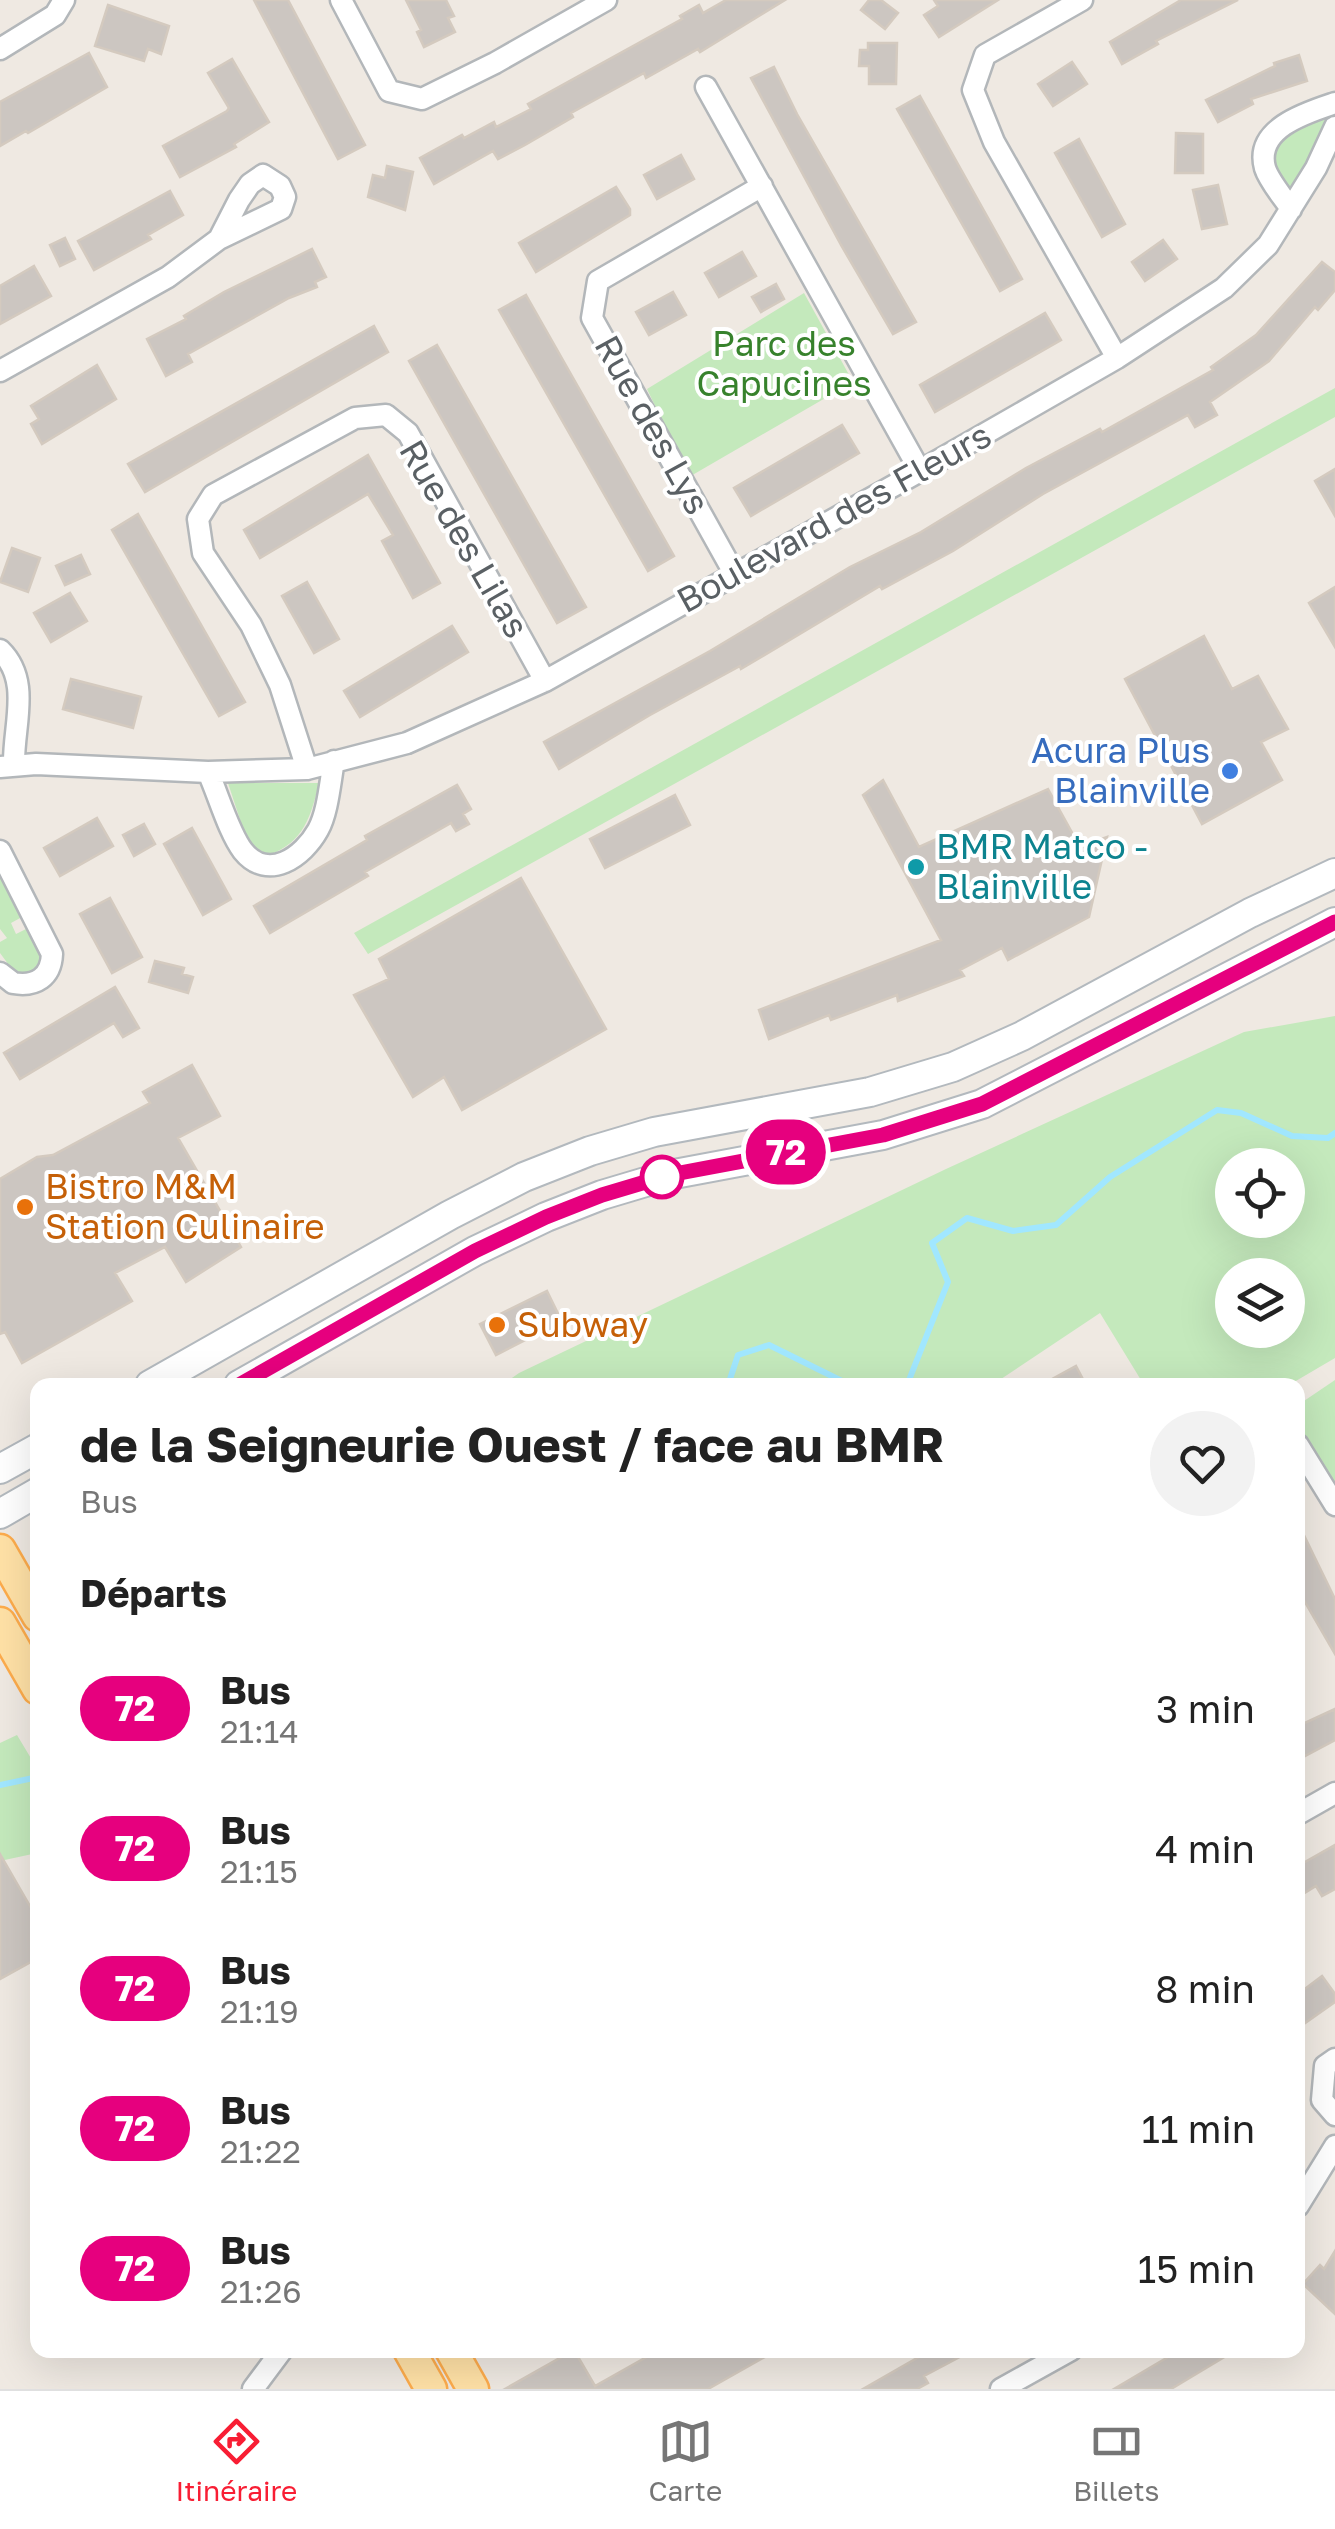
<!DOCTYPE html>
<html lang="fr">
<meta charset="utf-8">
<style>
body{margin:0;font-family:"Golos Text",sans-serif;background:#f2f2f2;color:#222;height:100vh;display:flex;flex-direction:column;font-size:38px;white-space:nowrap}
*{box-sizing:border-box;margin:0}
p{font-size:32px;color:#767676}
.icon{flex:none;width:55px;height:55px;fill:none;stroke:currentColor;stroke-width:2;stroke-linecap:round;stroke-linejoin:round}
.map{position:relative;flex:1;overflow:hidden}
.panel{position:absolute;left:30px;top:1378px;width:1275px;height:980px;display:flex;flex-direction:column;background:#fff;border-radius:20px;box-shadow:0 10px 40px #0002}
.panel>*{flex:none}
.badge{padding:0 20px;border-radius:32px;font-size:35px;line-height:65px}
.tools{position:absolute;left:1215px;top:1148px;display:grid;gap:20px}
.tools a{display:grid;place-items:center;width:90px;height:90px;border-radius:50%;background:#fff;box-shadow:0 10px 40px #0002;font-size:50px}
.map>.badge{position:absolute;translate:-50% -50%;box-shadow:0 0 0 5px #fff}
h2{padding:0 50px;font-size:38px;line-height:90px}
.round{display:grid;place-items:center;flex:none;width:105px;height:105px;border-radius:52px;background:#f2f2f2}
.headline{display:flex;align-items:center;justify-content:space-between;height:170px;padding:0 50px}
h1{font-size:48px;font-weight:700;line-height:75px}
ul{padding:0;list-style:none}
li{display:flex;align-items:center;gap:30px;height:140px;padding:0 50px}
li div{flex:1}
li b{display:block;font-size:38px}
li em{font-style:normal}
li .badge{min-width:110px;font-weight:700;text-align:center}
.tabs{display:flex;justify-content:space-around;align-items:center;height:140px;border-top:2px solid #e0e0e0;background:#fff;font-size:28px;color:#767676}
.tabs a{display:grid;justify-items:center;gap:5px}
.tabs .active{color:#f81e34}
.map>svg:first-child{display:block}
</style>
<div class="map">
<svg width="1335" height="2389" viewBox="0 0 1335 2389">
<rect width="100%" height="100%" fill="#efe9e2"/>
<!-- green -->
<path fill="#c4e9bc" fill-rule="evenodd" d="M 1329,109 L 1310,163 L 1291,197 L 1270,164 C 1276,132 1303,124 1329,109 Z
M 804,293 L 853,382 L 689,477 L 647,389 Z
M 1335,388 L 1335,417 L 368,954 L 354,933 Z
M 228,783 L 319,783 C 311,816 304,842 269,855 L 248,844 Z
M 0,877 L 22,917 L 11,923 L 16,934 L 28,928 C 37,945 48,957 31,973 L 14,972 L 0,953 L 0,942 L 7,938 L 0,929 Z
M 1335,1016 L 1335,1358 L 1289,1385 L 1144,1385 L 1100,1313 L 992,1385 L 502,1385 L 519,1373 L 946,1169 L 1244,1032 ZM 1232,1165 L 1288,1165 L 1288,1220 L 1232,1220 ZM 1232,1275 L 1288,1275 L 1288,1330 L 1232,1330 Z
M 1335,1380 L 1335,1504 L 1298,1444 L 1298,1405 Z
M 17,1735 L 38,1770 L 37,1853 L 0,1861 L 0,1743 Z"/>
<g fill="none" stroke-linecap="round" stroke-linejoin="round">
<!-- stream -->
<path stroke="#a1e7ff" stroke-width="6" d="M 728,1385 L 738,1355 L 769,1345 L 850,1385
M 907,1385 L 948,1282 L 932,1243 L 967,1218 L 1013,1231 L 1056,1225 L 1110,1177 L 1217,1110 L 1241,1113 L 1292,1136 L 1328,1138 L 1335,1133
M 0,1785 L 38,1777"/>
</g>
<!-- building -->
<path fill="#ccc6c1" stroke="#d4cabf" stroke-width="2.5" d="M 254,0 L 288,0 L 365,145 L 338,159 Z
M 406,0 L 446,0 L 454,16 L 448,18 L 455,32 L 424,47 L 417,32 L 421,30 Z
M 726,0 L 785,0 L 700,52 L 698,49 L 646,78 L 644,73 L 571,113 L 573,117 L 525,145 L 498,159 L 493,151 L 434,184 L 420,158 L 462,135 L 464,138 L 494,122 L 496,127 L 531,109 L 528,104 L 682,19 L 680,16 L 699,5 L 703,13 Z
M 869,0 L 881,0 L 898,13 L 885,29 L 861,10 Z
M 934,0 L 998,0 L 939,37 L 924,15 L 938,6 Z
M 1181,0 L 1238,0 L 1156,41 L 1158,44 L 1122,64 L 1110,42 Z
M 108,5 L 169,26 L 161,54 L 148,49 L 144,61 L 95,46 Z
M 868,43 L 897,43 L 896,84 L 869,84 L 869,66 L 859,66 L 860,50 L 868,50 Z
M 89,53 L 107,87 L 28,133 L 26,131 L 0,146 L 0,102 Z
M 1299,55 L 1307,81 L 1251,99 L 1253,104 L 1218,122 L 1206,100 L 1275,66 L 1274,63 Z
M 232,59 L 269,122 L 234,144 L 236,147 L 180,177 L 163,146 L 227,111 L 229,108 L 208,73 Z
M 1072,62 L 1087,84 L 1053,106 L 1038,84 Z
M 774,67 L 797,114 L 916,322 L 893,334 L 841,245 L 751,78 Z
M 920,96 L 1022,279 L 1000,291 L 897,109 Z
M 1176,133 L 1203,134 L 1203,173 L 1175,173 Z
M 1079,139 L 1125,224 L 1102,237 L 1055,153 Z
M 681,155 L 694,179 L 657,199 L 644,175 Z
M 387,166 L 413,172 L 405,210 L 368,197 L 373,175 L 385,178 Z
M 1218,185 L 1227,224 L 1202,229 L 1193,190 Z
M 616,187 L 630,209 L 630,215 L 536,272 L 519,243 Z
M 170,191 L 183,215 L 148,235 L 151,239 L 94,270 L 78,241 Z
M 65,238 L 75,259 L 60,266 L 50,245 Z
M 1163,240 L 1177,259 L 1145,281 L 1132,262 Z
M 312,249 L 326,277 L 315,282 L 317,287 L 289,298 L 188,354 L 192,362 L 166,376 L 147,339 L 186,319 L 184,316 L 224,292 Z
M 742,252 L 756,276 L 719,297 L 705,273 Z
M 1322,262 L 1335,272 L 1335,290 L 1318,310 L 1315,307 L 1269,361 L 1210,402 L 1217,415 L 1195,427 L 1188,415 L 1043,494 L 953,551 L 882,589 L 880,586 L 741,669 L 740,666 L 650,715 L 559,769 L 544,742 L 710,651 L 850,567 L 921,532 L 1026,468 L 1100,429 L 1102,432 L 1213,370 L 1211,367 L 1256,335 Z
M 34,266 L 51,296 L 0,324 L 0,286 Z
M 776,284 L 784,299 L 761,312 L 752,297 Z
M 673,292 L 686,315 L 649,335 L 636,312 Z
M 526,295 L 674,556 L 648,571 L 499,310 Z
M 1045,313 L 1061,340 L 935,412 L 920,385 Z
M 374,326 L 388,352 L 145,492 L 128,464 Z
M 437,345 L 586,607 L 557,623 L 409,361 Z
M 97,365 L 116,399 L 42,444 L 31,424 L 39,419 L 31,406 Z
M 842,425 L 859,453 L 751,516 L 734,488 Z
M 368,455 L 440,583 L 413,598 L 382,541 L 393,535 L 368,494 L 260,558 L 244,530 Z
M 1335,469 L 1335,516 L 1315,481 Z
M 138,514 L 245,702 L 219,716 L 112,530 Z
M 12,548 L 40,558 L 28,592 L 0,582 Z
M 81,555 L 90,574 L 65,585 L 56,566 Z
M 307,582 L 339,639 L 314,653 L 282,596 Z
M 1335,587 L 1335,647 L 1309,603 Z
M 70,593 L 87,621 L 51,642 L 34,613 Z
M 452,626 L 468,652 L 360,717 L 344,691 Z
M 1204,636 L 1232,689 L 1258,676 L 1288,729 L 1261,742 L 1282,780 L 1202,824 L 1125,679 Z
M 71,679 L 141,697 L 133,728 L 63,709 Z
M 883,780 L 919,847 L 1048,789 L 1080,847 L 1107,837 L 1089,917 L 1008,960 L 1002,948 L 960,970 L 964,976 L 898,1001 L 897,995 L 831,1020 L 829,1015 L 769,1039 L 759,1010 L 941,940 L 863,795 Z
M 457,785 L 471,809 L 463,814 L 469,824 L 456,831 L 451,823 L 365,872 L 368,876 L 270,933 L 254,906 L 367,840 L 365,836 Z
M 675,795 L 690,825 L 605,868 L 590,839 Z
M 97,818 L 113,846 L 60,876 L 44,848 Z
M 144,824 L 155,844 L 134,856 L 123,835 Z
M 192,828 L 231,899 L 203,915 L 164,844 Z
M 521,878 L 606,1029 L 462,1110 L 444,1077 L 413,1097 L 354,995 L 389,979 L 379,959 Z
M 110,898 L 142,957 L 112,973 L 80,914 Z
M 155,961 L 184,968 L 182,974 L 193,977 L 188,993 L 149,982 Z
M 115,987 L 139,1028 L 123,1037 L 114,1023 L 20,1079 L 4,1053 Z
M 192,1065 L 220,1116 L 178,1138 L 241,1247 L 186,1282 L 165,1247 L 115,1273 L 132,1301 L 22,1363 L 5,1332 L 0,1334 L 0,1179 L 37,1157 L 53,1155 L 150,1103 L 143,1092 Z
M 547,1291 L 566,1330 L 547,1339 L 543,1331 L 496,1355 L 480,1324 Z
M 1076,1366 L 1086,1385 L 1041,1385 Z
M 1298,1523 L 1335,1599 L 1335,1654 L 1298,1590 Z
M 1335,1709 L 1335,1740 L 1305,1756 L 1298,1743 L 1298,1726 Z
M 1335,1845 L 1335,1889 L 1322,1896 L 1316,1886 L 1298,1897 L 1298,1866 Z
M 0,1854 L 38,1920 L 38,1958 L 0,1979 Z
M 1322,1976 L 1335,1994 L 1335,2002 L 1298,2028 L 1298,1994 Z
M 1335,2251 L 1335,2314 L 1303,2284 L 1320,2265 L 1324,2269 Z
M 574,2350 L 595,2386 L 659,2350 L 777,2350 L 708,2389 L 505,2389 Z
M 931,2350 L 973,2350 L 924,2376 L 928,2383 L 917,2389 L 863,2389 Z
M 1180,2350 L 1236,2350 L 1171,2389 L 1114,2389 Z"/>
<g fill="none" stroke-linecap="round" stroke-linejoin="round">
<!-- minor casing -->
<g stroke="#b3b7ba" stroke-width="25">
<path id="minor" d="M 341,0 L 389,91 L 422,99 L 495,63 L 606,0
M 1082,0 L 985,55 L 973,90 L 994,142 L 1117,358
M 0,49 L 55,15 L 64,0
M 706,87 L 920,471
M 1291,209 C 1283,197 1269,181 1265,168 C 1254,128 1308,112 1335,103
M 0,371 L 168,277 L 219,239 L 281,209 L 285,197 L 280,186 L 263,175 L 250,184 L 239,200 L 219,239
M 734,573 L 592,318 L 598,281 L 762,186
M 0,650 C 32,681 13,725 14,765
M 0,767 L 36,764 L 208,772 L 307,769 L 407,743 L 545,681 L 920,471 L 1117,358 L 1224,288 L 1268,245 L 1316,168 L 1335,127
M 307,769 L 280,685 L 251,625 L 203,553 L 198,519 L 213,495 L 355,418 L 386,415 L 408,433 L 545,681
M 208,772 C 218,794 229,833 243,851 C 268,882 303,857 318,830 C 328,812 330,782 334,761
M 0,851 L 52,954 C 51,977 36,987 13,983 L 0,973
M 1298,1445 L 1335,1505
M 1298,1814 L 1335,1793
M 1335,2059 L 1325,2066 L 1322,2100 L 1335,2115
M 1298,2206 L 1335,2146
M 253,2389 L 282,2350
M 1001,2389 L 1071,2350"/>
</g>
<!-- secondary casing -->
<g stroke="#b3b9be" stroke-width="32">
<path id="secondary" d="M 150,1385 L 450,1215 L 524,1177 L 590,1151 L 654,1132 L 870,1092 L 953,1067 L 1022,1036 L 1250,913 L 1335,873
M 239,1385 L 475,1251 L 546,1217 L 602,1195 L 669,1175 L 883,1135 L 982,1104 L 1335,922
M 0,1469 L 38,1448
M 0,1514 L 38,1492"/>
</g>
<!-- primary casing -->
<g stroke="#fdac4c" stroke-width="35">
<path id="primary" d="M 0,1550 L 38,1616
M 0,1623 L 38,1689
M 409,2350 L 431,2389
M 451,2350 L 473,2389"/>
</g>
<!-- minor -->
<use href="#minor" stroke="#fff" stroke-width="20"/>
<!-- secondary -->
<use href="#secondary" stroke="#fff" stroke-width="28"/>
<!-- primary -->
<use href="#primary" stroke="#ffe1a6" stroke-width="30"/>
</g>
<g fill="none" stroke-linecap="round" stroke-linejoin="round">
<!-- line casing -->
<g stroke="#fff" stroke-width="22">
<path id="line" d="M 239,1385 L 475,1251 L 546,1217 L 602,1195 L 669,1175 L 883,1135 L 982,1104 L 1335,922"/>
</g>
<!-- line -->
<use href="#line" stroke="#e6007e" stroke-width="15"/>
</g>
<!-- markers -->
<circle fill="#3f7fe0" stroke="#fff" stroke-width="4" cx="1230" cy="771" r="10"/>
<circle fill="#0f9aa8" stroke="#fff" stroke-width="4" cx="916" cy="867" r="10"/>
<circle fill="#fff" stroke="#e6007e" stroke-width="5" cx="662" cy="1177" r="20"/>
<g fill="#e8710a" stroke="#fff" stroke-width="4">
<circle cx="25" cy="1207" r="10"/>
<circle cx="497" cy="1325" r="10"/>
</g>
<g text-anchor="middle" stroke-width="8" stroke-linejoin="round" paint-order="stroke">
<!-- park labels -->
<g font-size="35" fill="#37822c" stroke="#fff">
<text x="784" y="356">Parc des<tspan x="784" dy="40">Capucines</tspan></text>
</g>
<!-- street labels -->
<g font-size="35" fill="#5a6064" stroke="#fff">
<text transform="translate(652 425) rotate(61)" y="12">Rue des Lys</text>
<text transform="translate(834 518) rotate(-29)" y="12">Boulevard des Fleurs</text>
<text transform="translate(464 539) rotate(60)" y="12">Rue des Lilas</text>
</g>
<!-- shop labels -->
<g font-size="35" fill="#366cbe" stroke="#fff" text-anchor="end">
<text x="1210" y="763">Acura Plus<tspan x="1210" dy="40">Blainville</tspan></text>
</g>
<!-- culture labels -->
<g font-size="35" fill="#0d838f" stroke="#fff" text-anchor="start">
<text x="936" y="859">BMR Matco -<tspan x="936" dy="40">Blainville</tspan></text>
</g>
<!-- food labels -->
<g font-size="35" fill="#c56008" stroke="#fff" text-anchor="start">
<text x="45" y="1199">Bistro M&amp;M<tspan x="45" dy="40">Station Culinaire</tspan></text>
<text x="517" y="1337">Subway</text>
</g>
</g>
</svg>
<div class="tools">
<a><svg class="icon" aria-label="locate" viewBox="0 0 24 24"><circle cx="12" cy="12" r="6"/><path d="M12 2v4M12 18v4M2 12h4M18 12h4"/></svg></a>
<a><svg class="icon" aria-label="layers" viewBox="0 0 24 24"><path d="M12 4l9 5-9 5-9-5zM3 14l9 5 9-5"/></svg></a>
</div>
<b class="badge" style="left:786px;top:1152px;background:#e6007e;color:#fff">72</b>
<section class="panel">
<div class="headline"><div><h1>de la Seigneurie Ouest / face au BMR</h1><p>Bus</p></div><a class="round"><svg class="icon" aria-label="heart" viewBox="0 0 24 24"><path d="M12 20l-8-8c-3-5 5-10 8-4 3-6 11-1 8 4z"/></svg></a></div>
<h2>Départs</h2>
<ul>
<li><span class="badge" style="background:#e6007e;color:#fff">72</span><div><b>Bus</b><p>21:14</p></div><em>3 min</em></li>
<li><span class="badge" style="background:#e6007e;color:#fff">72</span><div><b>Bus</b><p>21:15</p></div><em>4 min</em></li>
<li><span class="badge" style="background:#e6007e;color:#fff">72</span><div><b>Bus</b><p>21:19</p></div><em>8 min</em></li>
<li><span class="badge" style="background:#e6007e;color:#fff">72</span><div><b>Bus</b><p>21:22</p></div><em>11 min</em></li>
<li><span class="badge" style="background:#e6007e;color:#fff">72</span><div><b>Bus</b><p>21:26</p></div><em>15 min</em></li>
</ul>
</section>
</div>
<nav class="tabs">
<a class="active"><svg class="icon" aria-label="directions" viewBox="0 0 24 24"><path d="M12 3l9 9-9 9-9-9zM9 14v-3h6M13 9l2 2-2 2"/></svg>Itinéraire</a>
<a><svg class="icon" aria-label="map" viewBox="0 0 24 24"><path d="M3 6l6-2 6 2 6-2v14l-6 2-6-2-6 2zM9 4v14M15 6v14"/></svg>Carte</a>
<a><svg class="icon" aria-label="tickets" viewBox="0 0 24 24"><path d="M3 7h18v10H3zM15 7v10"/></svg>Billets</a>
</nav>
